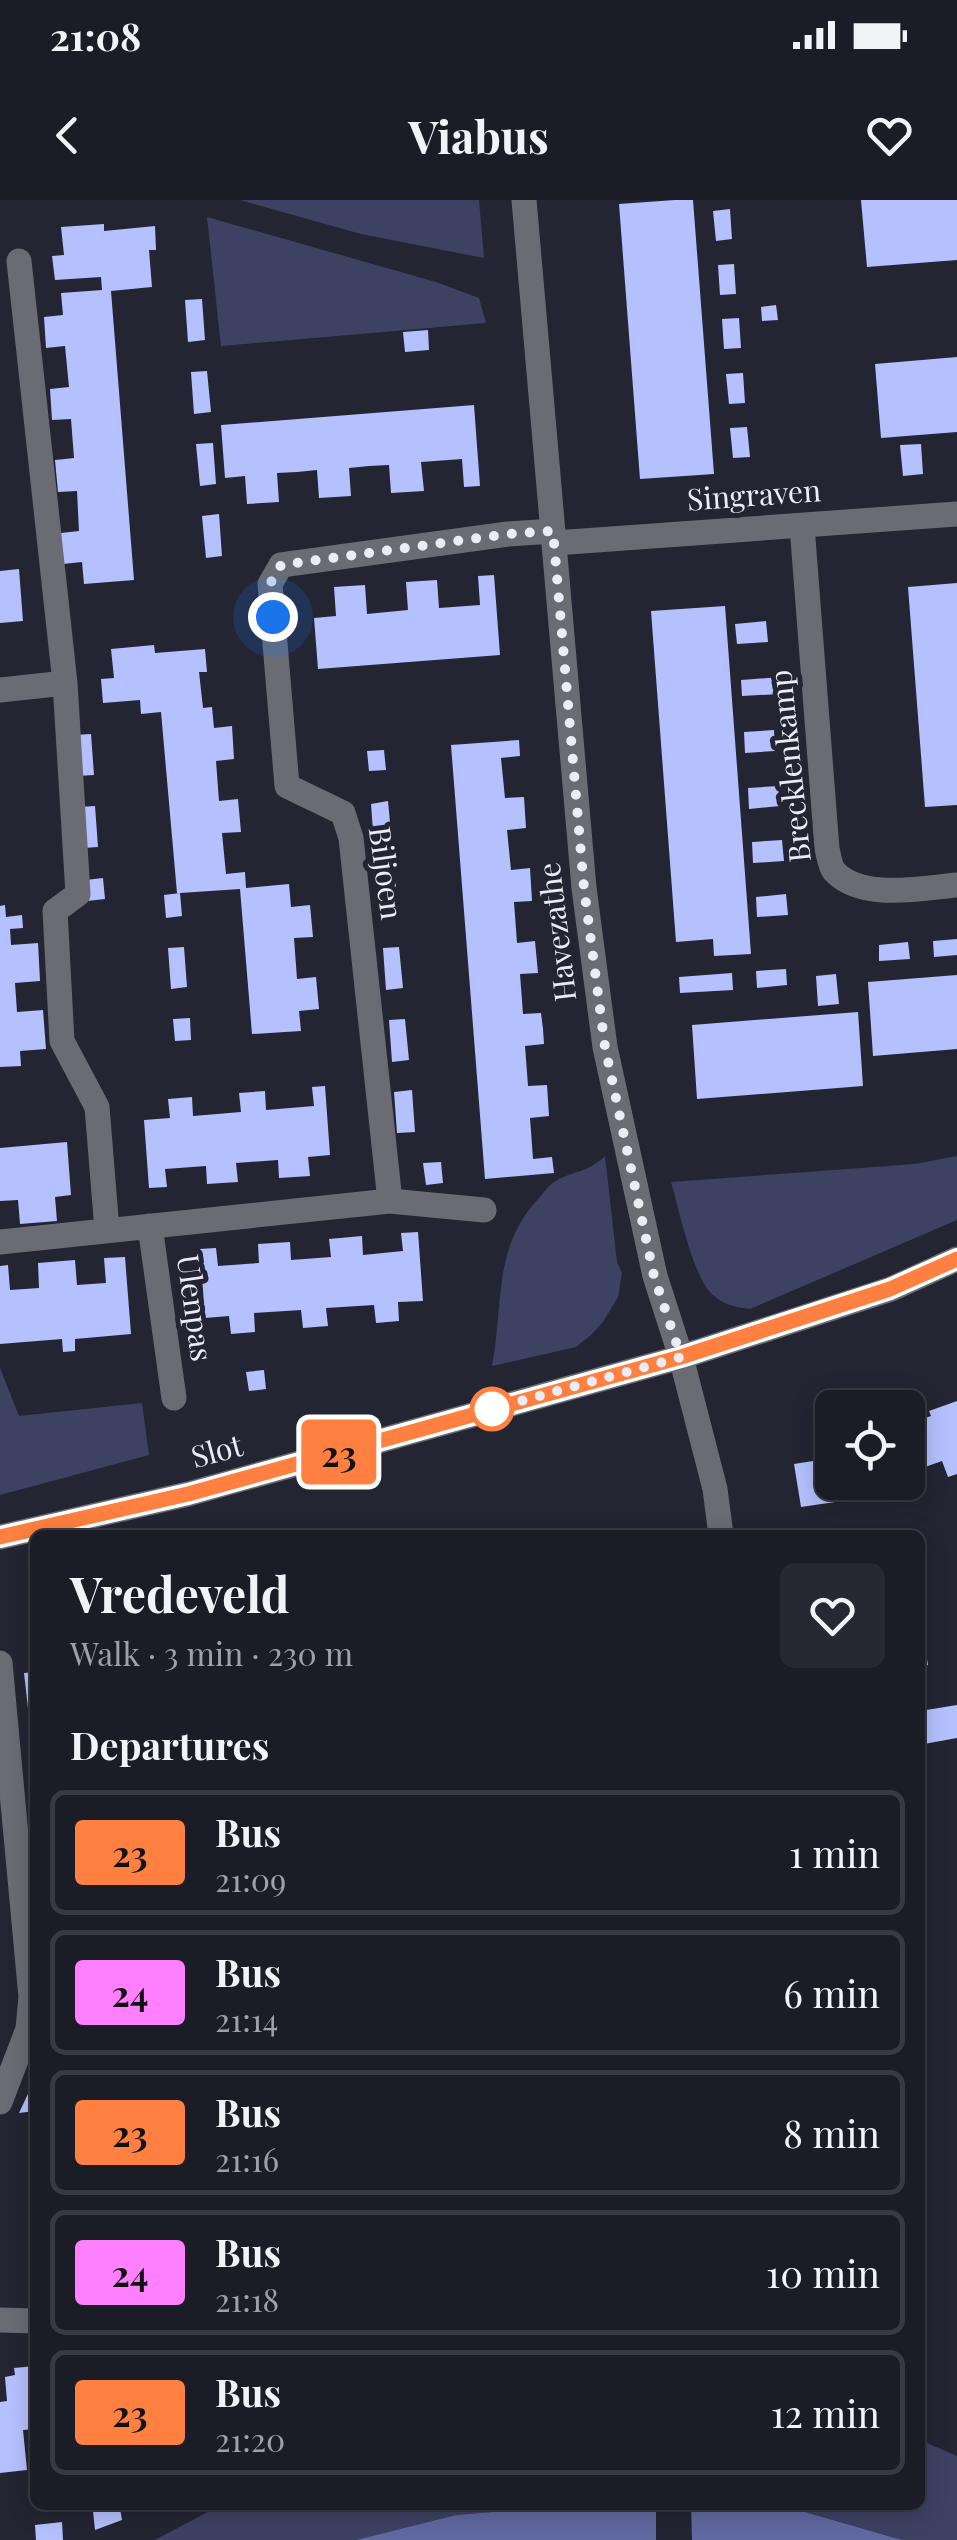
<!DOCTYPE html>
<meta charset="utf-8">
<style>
body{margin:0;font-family:"Playfair Display",serif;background:#272932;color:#f1f3f6;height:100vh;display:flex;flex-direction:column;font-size:38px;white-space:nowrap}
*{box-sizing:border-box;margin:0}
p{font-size:32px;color:#9fa1a7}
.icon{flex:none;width:55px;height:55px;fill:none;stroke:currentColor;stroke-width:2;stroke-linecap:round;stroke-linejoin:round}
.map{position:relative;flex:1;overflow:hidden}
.details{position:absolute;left:30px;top:1330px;width:895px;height:980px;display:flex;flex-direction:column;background:#1a1c26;border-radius:15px;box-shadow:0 5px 25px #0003,0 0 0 2px #383a43}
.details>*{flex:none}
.badge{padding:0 20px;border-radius:8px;font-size:35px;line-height:65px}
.buttons{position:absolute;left:815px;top:1190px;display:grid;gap:20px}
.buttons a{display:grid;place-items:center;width:110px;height:110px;border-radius:15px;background:#1a1c26;box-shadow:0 5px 25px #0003,0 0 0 2px #383a43;font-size:50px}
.you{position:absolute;width:50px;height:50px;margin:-25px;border:8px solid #fff;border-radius:50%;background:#1a73e8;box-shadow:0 0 0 15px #1a73e833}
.map>.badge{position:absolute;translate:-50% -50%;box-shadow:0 0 0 5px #fff}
h2{padding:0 40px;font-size:38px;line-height:90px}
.round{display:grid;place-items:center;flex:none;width:105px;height:105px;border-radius:15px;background:#272932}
.overview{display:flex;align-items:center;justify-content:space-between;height:170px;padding:0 40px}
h1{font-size:48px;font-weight:700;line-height:75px}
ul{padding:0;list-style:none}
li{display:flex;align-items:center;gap:30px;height:125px;margin:0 20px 15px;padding:0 20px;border:5px solid #383a43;border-radius:15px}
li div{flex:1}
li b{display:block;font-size:38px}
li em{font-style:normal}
li .badge{min-width:110px;font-weight:700;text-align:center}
.status{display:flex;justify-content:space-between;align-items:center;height:70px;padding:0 50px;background:#1a1c26;direction:ltr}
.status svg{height:28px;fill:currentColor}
header{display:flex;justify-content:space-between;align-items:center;height:130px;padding:0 40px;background:#1a1c26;font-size:45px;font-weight:700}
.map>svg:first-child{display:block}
</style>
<div class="status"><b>21:08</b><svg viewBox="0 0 49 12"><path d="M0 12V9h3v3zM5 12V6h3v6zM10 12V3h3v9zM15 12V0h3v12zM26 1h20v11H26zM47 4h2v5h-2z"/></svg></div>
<header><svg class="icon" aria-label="back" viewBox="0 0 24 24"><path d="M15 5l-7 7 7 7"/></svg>Viabus<svg class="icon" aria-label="heart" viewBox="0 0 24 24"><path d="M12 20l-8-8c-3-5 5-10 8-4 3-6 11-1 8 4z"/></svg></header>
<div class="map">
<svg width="957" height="2340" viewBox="0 0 957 2340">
<rect width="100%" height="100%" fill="#232532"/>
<!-- green -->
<path fill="#3d4263" d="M 240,0 L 479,0 L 484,58 L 361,34 Z
M 207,17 L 436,82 L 479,98 L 486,123 L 221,146 Z
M 605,956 L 617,1062 L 622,1073 L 618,1097 L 603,1122 L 591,1135 L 576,1147 L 492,1166 C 504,1103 492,1047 540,997 C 544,992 550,984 556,981 C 574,970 586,974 605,956 Z
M 957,956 L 957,1020 L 750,1109 C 735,1107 724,1105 713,1095 C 693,1078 679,1009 671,982 L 915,964 Z
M 0,1168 L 19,1216 L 142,1203 L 149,1255 L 0,1295 Z
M 920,2240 L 957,2256 L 957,2340 L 902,2340 L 782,2305 L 920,2305 Z
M 221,2305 L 576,2305 L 456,2315 L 356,2340 L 155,2340 Z"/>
<!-- water -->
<path fill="#6069a0" d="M 576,2305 L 781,2305 L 902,2340 L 356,2340 L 456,2315 Z"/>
<!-- pier -->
<path fill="#232532" d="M 656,2305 L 691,2305 L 692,2340 L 656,2340 Z"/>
<!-- building -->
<path fill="#b5c1fe" d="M 675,0 L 693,0 L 714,274 L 640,279 L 619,4 Z
M 861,0 L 957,0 L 957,60 L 867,67 Z
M 730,9 L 732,39 L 716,41 L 713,11 Z
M 104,24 L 104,31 L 155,26 L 156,50 L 149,50 L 152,87 L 111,91 L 134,380 L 84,384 L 82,362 L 63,364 L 61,333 L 79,331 L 77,291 L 58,292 L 55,260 L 74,258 L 71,219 L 52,220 L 50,189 L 69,187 L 65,146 L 46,148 L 44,117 L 63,115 L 61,93 L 102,90 L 101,77 L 55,80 L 52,56 L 64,55 L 61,27 Z
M 734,64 L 736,94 L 720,95 L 718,65 Z
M 202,99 L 205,140 L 188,142 L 185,100 Z
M 776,105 L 778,120 L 762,121 L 761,107 Z
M 739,118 L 741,148 L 724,149 L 722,119 Z
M 428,130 L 429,150 L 405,152 L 403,132 Z
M 957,157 L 957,232 L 881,238 L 875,164 Z
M 207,171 L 211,212 L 194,214 L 191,172 Z
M 743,173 L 745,203 L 729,204 L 726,174 Z
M 474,205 L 480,286 L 464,287 L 462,259 L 421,262 L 424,291 L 391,293 L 389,265 L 369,266 L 349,268 L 351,296 L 319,298 L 317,270 L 297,272 L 277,273 L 279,302 L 247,304 L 245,276 L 225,278 L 221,225 Z
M 747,227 L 750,257 L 733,258 L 730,228 Z
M 213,243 L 216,284 L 200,286 L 196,244 Z
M 921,244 L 923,274 L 903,276 L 900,245 Z
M 219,314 L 222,356 L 206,358 L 202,316 Z
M 19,369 L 23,421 L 0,423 L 0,371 Z
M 494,375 L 500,455 L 318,469 L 314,418 L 336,416 L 334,387 L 365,385 L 367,414 L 408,410 L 406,382 L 437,380 L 439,408 L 480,405 L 478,376 Z
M 957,383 L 957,605 L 925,607 L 908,387 Z
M 725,406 L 751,754 L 714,756 L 713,739 L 676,742 L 651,411 Z
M 766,421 L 768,442 L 737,444 L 735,424 Z
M 154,445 L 155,453 L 205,449 L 207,472 L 199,472 L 203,508 L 212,507 L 214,528 L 232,526 L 234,559 L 216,561 L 219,601 L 238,599 L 241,632 L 222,633 L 226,674 L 245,672 L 246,688 L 289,684 L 291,707 L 310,705 L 313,737 L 294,738 L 297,779 L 316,777 L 319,809 L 299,811 L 301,831 L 252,834 L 240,689 L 180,693 L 182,716 L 166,718 L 164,695 L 180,693 L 177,693 L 161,512 L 141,514 L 140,500 L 103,503 L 101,479 L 114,478 L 111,449 Z
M 780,477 L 781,494 L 742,496 L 741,480 Z
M 774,530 L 775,551 L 745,553 L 744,532 Z
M 91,534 L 94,575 L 77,576 L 74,535 Z
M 519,540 L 520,556 L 501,558 L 505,598 L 524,597 L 526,628 L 507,630 L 511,670 L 530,668 L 532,701 L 514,702 L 517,743 L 535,741 L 538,773 L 520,774 L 523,814 L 541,813 L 543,829 L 544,844 L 525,846 L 528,886 L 547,885 L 549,916 L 530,918 L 533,959 L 552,957 L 554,973 L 485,979 L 451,545 Z
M 384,550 L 386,570 L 369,571 L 367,551 Z
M 778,586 L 780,606 L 749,609 L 748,588 Z
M 388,601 L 392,643 L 374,645 L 371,604 Z
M 95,606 L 98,647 L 83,648 L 79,607 Z
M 782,640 L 784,661 L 753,663 L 752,642 Z
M 395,674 L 398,717 L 380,718 L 377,676 Z
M 103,678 L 105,699 L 87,701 L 86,680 Z
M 786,694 L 788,715 L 757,717 L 756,697 Z
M 5,705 L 6,717 L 22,715 L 23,728 L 10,729 L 11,745 L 38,743 L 40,781 L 15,783 L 17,812 L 43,810 L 46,849 L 20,851 L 21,866 L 0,867 L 0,706 Z
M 957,739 L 957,755 L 934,757 L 933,741 Z
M 908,742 L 910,759 L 879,761 L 879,745 Z
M 184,747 L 187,787 L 171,789 L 168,748 Z
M 399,747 L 403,788 L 386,790 L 383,748 Z
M 786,769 L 787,785 L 757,788 L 756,771 Z
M 732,773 L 733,790 L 680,793 L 679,777 Z
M 836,774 L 839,804 L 818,806 L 816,776 Z
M 957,775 L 957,849 L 873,856 L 868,782 Z
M 858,812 L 863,886 L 697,899 L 692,825 Z
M 190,818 L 191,840 L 175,841 L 173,819 Z
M 405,819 L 409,860 L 392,862 L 389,820 Z
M 325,886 L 330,955 L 308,957 L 310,976 L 279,978 L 278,960 L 236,963 L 238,982 L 207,984 L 206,966 L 165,969 L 167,987 L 149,988 L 144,920 L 170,918 L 168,899 L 192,897 L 193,916 L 241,912 L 239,893 L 265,891 L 266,910 L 314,906 L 312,887 Z
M 412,890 L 415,932 L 397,933 L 394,892 Z
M 67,942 L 71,995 L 55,997 L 57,1021 L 20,1024 L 18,1000 L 0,1001 L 0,948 Z
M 441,962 L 443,983 L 426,985 L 423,963 Z
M 418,1032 L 423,1101 L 398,1102 L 399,1121 L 376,1123 L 374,1105 L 326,1108 L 328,1126 L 303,1128 L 301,1110 L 254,1113 L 255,1132 L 231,1134 L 229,1116 L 205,1118 L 200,1049 L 216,1048 L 218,1066 L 259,1063 L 258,1044 L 290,1042 L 291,1060 L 331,1057 L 329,1039 L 362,1036 L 363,1055 L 403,1051 L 401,1033 Z
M 125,1057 L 131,1134 L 75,1139 L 75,1151 L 63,1152 L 62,1139 L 0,1144 L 0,1066 L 8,1065 L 10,1090 L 39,1088 L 38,1063 L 75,1060 L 77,1085 L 106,1083 L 104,1058 Z
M 264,1170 L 266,1189 L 249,1191 L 246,1172 Z
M 957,1201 L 957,1274 L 948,1277 L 942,1261 L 925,1267 L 910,1223 L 931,1216 L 929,1211 Z
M 913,1241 L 918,1268 L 908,1270 L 908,1242 Z
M 832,1258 L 832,1282 L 874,1282 L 876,1296 L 801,1307 L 794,1264 Z
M 920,1430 L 922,1430 L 928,1465 L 920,1466 Z
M 35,1472 L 35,1507 L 28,1508 L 24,1473 Z
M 957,1505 L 957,1538 L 924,1544 L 920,1511 Z
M 35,1879 L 35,1911 L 19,1913 Z
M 35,2166 L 35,2229 L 23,2230 L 27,2270 L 0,2273 L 0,2202 L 7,2201 L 5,2177 L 15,2175 L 14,2168 Z
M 120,2308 L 122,2320 L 95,2330 L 93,2311 Z
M 62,2322 L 63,2340 L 36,2340 L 35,2325 Z"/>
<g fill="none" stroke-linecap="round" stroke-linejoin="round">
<!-- minor -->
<path stroke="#6b6c73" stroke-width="25" d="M 524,0 L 584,688 L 605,847 L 655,1076 L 681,1157 L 715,1289 L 721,1335
M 19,61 L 65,483 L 78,694 L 55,711 L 62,841 L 97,907 L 107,1030
M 802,326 L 827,649 C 829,656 830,666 834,671 C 861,701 922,688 957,685
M 555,343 L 957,314
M 0,490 L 65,483
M 390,1001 L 351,638 L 343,613 L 287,586 L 270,384 L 281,365 L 508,334 L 553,331
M 150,1026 L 174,1198
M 0,1042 L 390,1001 L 484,1010
M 0,1463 L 31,1797 L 28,1829 L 0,1902
M 0,2120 L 35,2121"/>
<!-- tertiary -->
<path stroke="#6b6c73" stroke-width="25" d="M 0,1337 L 188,1294 L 681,1157 L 891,1089 L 957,1059"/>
</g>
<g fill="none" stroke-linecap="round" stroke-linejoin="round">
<!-- line casing -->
<g stroke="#fff" stroke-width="22">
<path id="line" d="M 0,1337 L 188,1294 L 681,1157 L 890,1089 L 957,1059"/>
</g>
<!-- line -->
<use href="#line" stroke="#ff8040" stroke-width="15"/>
<!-- walk -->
<path stroke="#ebedf6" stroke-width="10" stroke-dasharray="0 18" d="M 273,417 L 270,384 L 281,365 L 508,334 L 553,331 L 584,688 L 605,847 L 654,1076 L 681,1157 L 492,1209"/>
</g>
<!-- markers -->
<circle fill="#fff" stroke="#ff8040" stroke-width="5" cx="492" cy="1209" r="20"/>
<g text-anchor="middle" stroke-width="10" stroke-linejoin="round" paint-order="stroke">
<!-- street labels -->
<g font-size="30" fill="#ebedf6" stroke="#232532">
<text transform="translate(754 296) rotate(-4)" y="10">Singraven</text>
<text transform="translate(791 566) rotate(-96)" y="10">Brecklenkamp</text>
<text transform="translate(385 673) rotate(82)" y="10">Biljoen</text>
<text transform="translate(558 732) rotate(-97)" y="10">Havezathe</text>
<text transform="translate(194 1108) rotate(82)" y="10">Ulenpas</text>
<text transform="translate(217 1252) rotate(-15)" y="10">Slot</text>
</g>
</g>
</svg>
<div class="buttons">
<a><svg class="icon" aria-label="locate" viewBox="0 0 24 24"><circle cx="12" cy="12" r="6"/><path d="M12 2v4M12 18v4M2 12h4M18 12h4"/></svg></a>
</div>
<div class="you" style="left:273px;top:417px"></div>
<b class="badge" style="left:339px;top:1252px;background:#ff8040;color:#111">23</b>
<section class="details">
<div class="overview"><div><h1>Vredeveld</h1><p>Walk · 3 min · 230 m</p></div><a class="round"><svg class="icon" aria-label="heart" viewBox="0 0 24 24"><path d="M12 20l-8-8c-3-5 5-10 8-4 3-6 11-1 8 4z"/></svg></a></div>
<h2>Departures</h2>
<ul>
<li><span class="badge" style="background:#ff8040;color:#111">23</span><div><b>Bus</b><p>21:09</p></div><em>1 min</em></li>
<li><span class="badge" style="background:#ff80ff;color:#111">24</span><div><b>Bus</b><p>21:14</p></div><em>6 min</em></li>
<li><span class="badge" style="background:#ff8040;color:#111">23</span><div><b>Bus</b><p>21:16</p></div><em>8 min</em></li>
<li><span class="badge" style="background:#ff80ff;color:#111">24</span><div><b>Bus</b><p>21:18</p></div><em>10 min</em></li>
<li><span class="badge" style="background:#ff8040;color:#111">23</span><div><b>Bus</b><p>21:20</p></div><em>12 min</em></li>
</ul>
</section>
</div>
